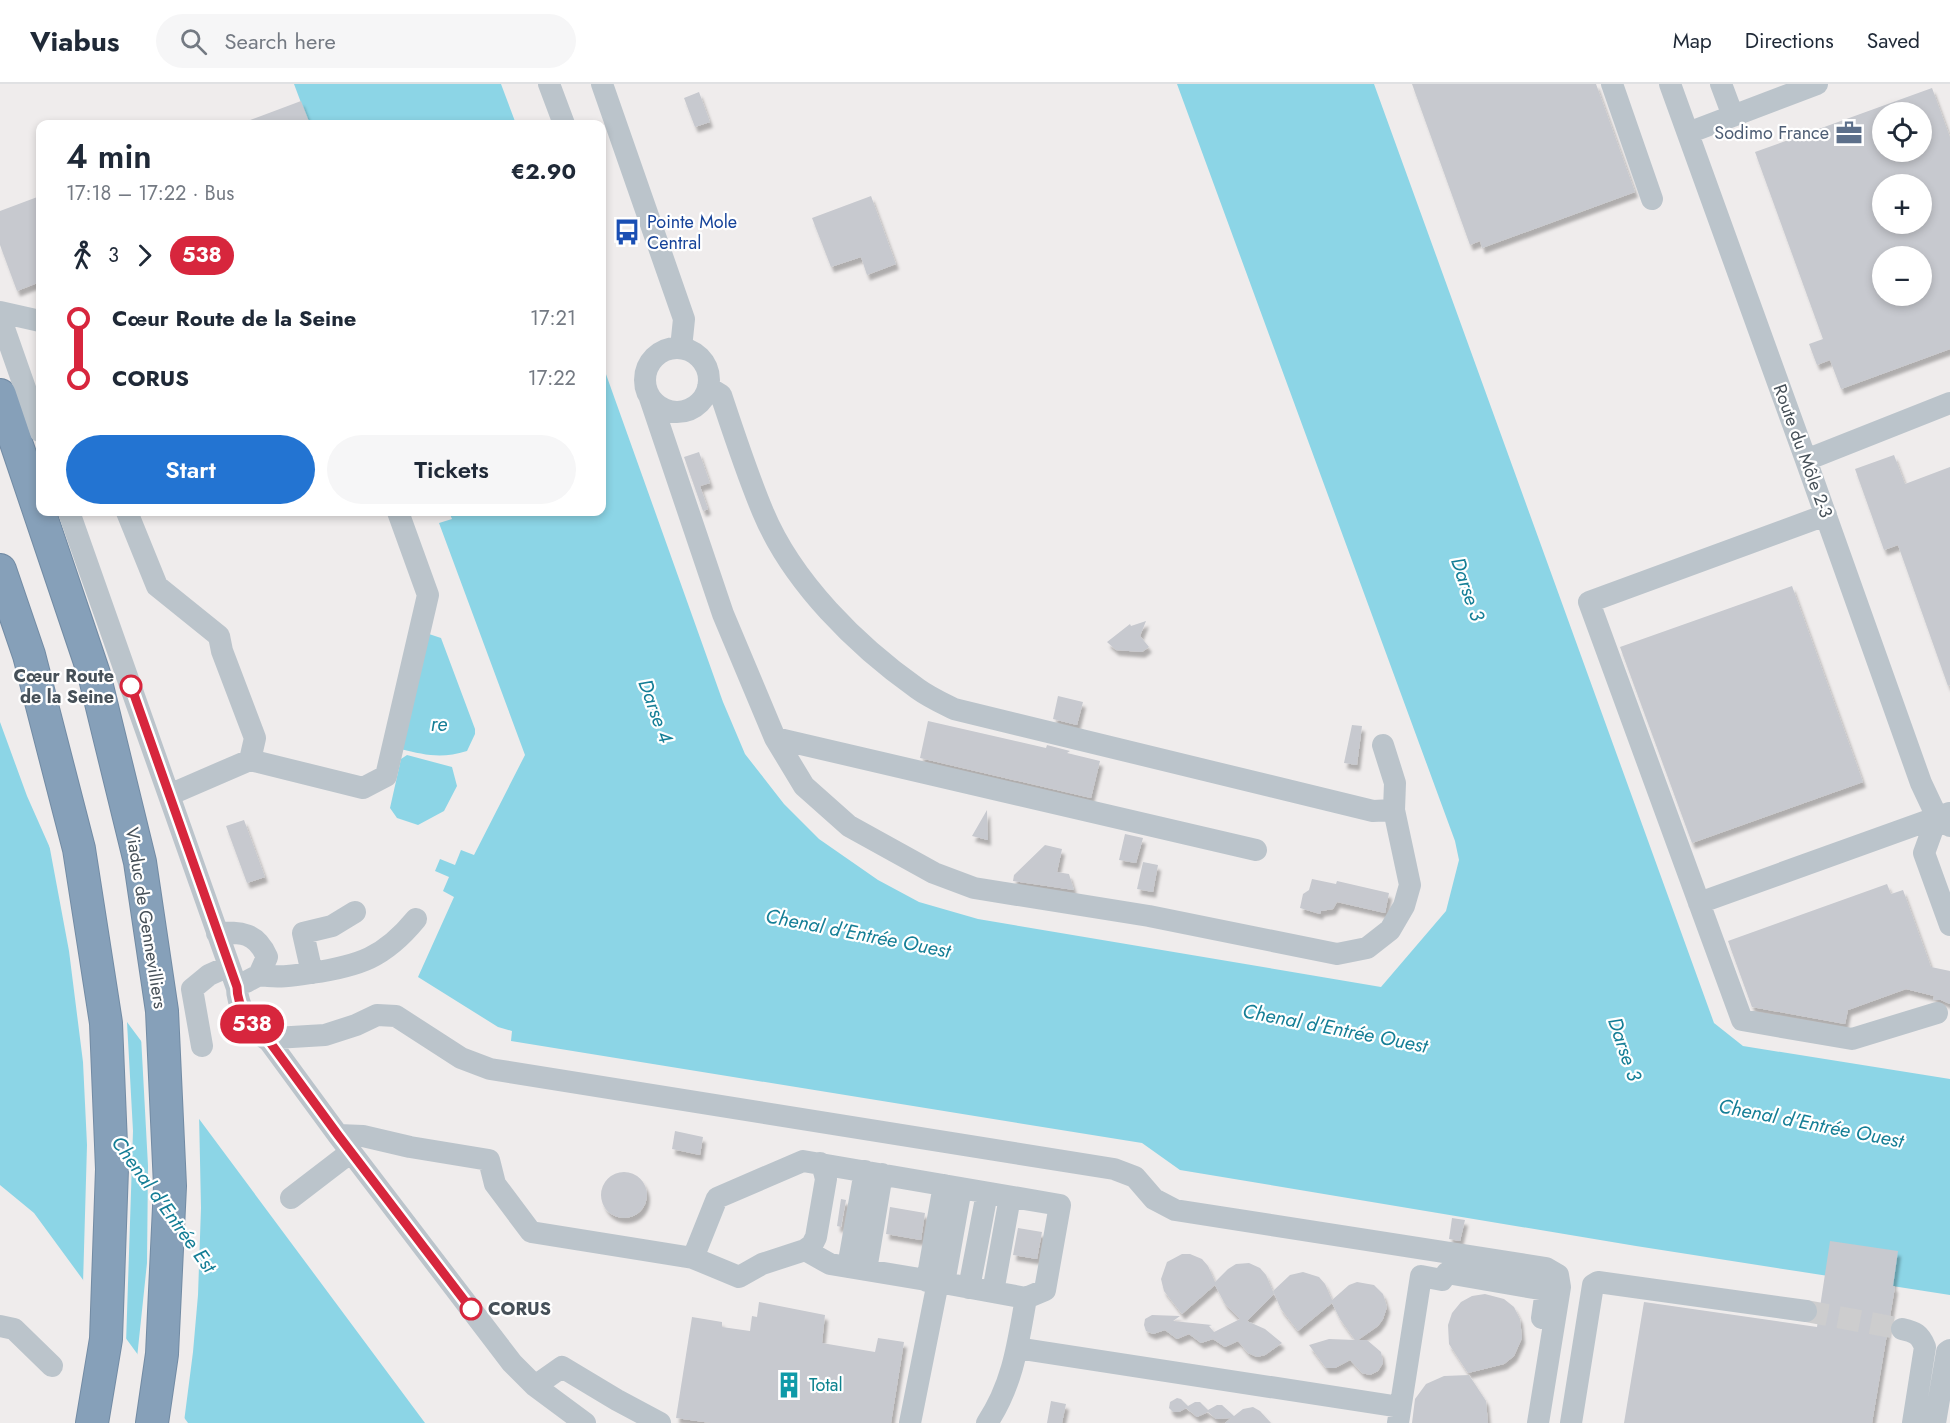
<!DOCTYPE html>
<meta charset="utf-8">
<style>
body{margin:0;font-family:Jost,sans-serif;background:#f6f6f7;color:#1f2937;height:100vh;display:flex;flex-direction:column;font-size:22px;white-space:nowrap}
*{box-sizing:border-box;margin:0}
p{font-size:20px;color:#747a83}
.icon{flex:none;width:33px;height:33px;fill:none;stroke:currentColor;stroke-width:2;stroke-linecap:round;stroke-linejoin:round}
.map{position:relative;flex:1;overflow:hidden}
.side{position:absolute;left:36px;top:36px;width:570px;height:396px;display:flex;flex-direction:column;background:#fff;border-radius:12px;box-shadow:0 3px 9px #0003}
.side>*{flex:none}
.badge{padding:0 12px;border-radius:20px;font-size:21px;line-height:39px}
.buttons{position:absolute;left:1872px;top:18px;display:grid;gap:12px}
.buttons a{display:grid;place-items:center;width:60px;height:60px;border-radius:50%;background:#fff;box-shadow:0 3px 9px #0003;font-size:30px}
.map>.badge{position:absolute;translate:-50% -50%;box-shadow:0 0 0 3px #fff}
.legs{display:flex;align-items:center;gap:9px;height:66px;padding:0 30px;font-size:20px}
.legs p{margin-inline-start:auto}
.headline{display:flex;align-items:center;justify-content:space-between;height:102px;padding:0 30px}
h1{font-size:33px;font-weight:600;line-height:45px}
.primary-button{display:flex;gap:12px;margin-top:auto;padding:12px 30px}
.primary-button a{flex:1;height:69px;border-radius:36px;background:#2374d2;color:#fff;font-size:24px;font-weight:600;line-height:69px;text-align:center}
.primary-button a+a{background:#f6f6f7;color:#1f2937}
ul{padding:0 30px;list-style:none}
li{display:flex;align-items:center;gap:21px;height:60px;font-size:22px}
li i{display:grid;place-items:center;width:9px;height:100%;margin:0 8px;background:currentColor}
li i::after{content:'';width:15px;height:15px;margin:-8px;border:4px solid;border-radius:50%;background:#fff}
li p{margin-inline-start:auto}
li:first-child i{background:linear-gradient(#0000 50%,currentColor 0)}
li:last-child i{background:linear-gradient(currentColor 50%,#0000 0)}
header{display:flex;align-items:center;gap:36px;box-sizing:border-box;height:84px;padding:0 30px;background:#fff;border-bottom:2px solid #e0e1e3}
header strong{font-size:28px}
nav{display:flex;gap:33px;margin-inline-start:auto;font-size:21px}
.search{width:420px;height:54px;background:#f6f6f7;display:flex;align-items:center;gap:15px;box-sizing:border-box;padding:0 21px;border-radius:33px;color:#747a83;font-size:22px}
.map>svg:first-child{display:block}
</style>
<header>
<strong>Viabus</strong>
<div class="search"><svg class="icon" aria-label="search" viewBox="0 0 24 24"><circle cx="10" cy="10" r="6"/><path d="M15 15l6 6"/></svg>Search here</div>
<nav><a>Map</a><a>Directions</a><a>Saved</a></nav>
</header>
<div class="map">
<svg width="1950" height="1339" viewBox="0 0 1950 1339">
<defs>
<filter id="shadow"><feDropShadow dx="3" dy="5.5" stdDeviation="1.5" flood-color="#0004"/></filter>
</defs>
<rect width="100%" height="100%" fill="#efecec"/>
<!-- water -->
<path fill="#8cd5e6" d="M 294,0 L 501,0 L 516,40 L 309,40 Z
M 1177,0 L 1374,0 L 1714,939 L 1743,962 L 1950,995 L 1950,1211 L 1636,1162 L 1180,1086 L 1142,1059 L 511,957 L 512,947 L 498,943 L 418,893 L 454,813 L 443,807 L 449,793 L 435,787 L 440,775 L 455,781 L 461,766 L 474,771 L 525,671 L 439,439 L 452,435 L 449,428 L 602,428 L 602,279 L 723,618 L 745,670 L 784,720 L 819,755 L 878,796 L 919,818 L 978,835 L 1381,903 L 1446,827 L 1459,776 L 1455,757 Z
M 429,550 L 441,554 L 475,645 L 475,650 L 467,667 C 441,675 426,671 400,665 Z
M 0,638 L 27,712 L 127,938 L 425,1339 L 188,1339 L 34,1129 L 0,1101 Z
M 407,671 L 452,683 L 457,702 L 444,727 L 418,741 L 397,734 L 390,724 L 401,675 Z"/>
<!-- pier -->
<path fill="#efecec" d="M 47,749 L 126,926 L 127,938 L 133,1047 L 126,1260 L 83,1200 L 87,1061 L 83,978 L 69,867 Z
M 141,952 L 199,1029 L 201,1124 L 198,1211 L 193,1268 L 184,1338 L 137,1274 L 147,1179 L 148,1082 Z"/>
<!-- building -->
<path fill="#c7c9cf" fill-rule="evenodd" filter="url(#shadow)" d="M 1412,0 L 1596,0 L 1635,108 L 1482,164 L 1480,157 L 1470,161 Z
M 1932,4 L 1950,53 L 1950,265 L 1841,305 L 1830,276 L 1817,281 L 1809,260 L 1823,255 L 1755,68 ZM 1882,28 L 1922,28 L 1922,68 L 1882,68 ZM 1882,100 L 1922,100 L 1922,140 L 1882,140 ZM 1882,172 L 1922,172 L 1922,212 L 1882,212 Z
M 699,8 L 710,38 L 695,43 L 684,14 Z
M 301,17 L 310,40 L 243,40 L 242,39 Z
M 40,112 L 40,198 L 17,207 L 0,161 L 0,127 Z
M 871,112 L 896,180 L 867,191 L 861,173 L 831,183 L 812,134 Z
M 699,368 L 710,399 L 700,402 L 708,425 L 703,427 L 684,373 Z
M 1894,371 L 1905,400 L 1950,383 L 1950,601 L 1948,602 L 1898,461 L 1884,466 L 1855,385 Z
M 1792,502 L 1863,698 L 1692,759 L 1620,563 Z
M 1146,537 L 1140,552 L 1149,563 L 1142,568 L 1116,566 L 1107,558 L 1130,540 L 1131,542 Z
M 1058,612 L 1083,618 L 1077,641 L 1053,635 Z
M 928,637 L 1046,664 L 1047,661 L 1070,667 L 1067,669 L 1100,677 L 1091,714 L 920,674 Z
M 1352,641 L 1362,642 L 1357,681 L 1344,679 Z
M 987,726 L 988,756 L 972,752 Z
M 244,736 L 265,793 L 247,799 L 226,742 Z
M 1125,750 L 1143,754 L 1136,779 L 1119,776 Z
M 1045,761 L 1062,765 L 1057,788 L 1069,790 L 1074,806 L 1013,797 L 1014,791 Z
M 1143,778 L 1158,781 L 1153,808 L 1137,805 Z
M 1312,795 L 1336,800 L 1337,797 L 1389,809 L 1385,829 L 1337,818 L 1333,825 L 1321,827 L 1320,830 L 1300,824 L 1303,810 L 1309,806 Z
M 1887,800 L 1891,810 L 1903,806 L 1931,883 L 1950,887 L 1950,920 L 1941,916 L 1933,916 L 1934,912 L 1906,905 L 1848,926 L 1845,940 L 1752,923 L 1728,857 Z
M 675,1047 L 703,1053 L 700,1071 L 672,1065 Z
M601 1111a23 23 0 1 1 46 0a23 23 0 1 1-46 0Z
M 841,1115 L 846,1116 L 841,1143 L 837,1142 Z
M 890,1123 L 925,1129 L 921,1156 L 886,1150 Z
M 1452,1134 L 1465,1136 L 1460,1157 L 1449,1155 Z
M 1018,1144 L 1042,1148 L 1037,1175 L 1013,1171 Z
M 1830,1157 L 1898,1167 L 1893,1202 L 1895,1203 L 1872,1339 L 1624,1339 L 1644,1218 L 1817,1243 Z
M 1182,1170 L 1190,1170 L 1202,1175 L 1208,1182 L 1215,1198 L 1228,1185 L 1236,1180 L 1249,1179 L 1260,1184 L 1266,1191 L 1274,1210 L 1247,1237 L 1265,1245 L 1282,1259 L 1265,1271 L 1257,1273 L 1248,1269 L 1238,1257 L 1225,1263 L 1213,1255 L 1201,1259 L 1189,1250 L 1177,1255 L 1165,1246 L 1153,1250 L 1146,1247 L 1144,1241 L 1145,1235 L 1152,1231 L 1180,1232 L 1173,1237 L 1212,1241 L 1209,1242 L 1214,1248 L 1240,1235 L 1225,1220 L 1215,1201 L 1182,1230 L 1164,1207 L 1161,1195 L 1167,1178 Z
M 1303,1188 L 1319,1193 L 1325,1200 L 1332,1216 L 1349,1201 L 1357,1198 L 1374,1201 L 1383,1210 L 1387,1223 L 1383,1235 L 1378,1242 L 1358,1256 L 1367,1256 L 1381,1268 L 1383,1279 L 1378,1287 L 1370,1291 L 1362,1289 L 1350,1276 L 1335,1284 L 1326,1284 L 1309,1261 L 1329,1255 L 1355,1256 L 1340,1235 L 1332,1219 L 1298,1247 L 1281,1225 L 1273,1207 L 1290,1191 Z
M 1485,1210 L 1504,1215 L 1514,1223 L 1520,1235 L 1522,1254 L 1514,1272 L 1504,1280 L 1468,1289 L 1449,1260 L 1448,1241 L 1452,1229 L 1461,1218 L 1472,1212 Z
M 759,1218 L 825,1231 L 822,1259 L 875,1268 L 878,1254 L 904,1258 L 891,1339 L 711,1339 L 676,1334 L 692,1233 L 722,1238 L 722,1243 L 750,1247 L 752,1232 L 757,1233 Z
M 1469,1291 L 1486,1317 L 1488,1339 L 1412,1339 L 1415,1315 L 1426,1300 L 1444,1292 Z
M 1177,1314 L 1181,1315 L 1188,1322 L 1195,1318 L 1200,1318 L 1208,1326 L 1217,1321 L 1222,1321 L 1234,1332 L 1243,1325 L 1253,1323 L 1260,1327 L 1271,1339 L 1225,1339 L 1231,1334 L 1216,1335 L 1208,1328 L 1197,1333 L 1186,1324 L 1179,1328 L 1173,1328 L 1169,1324 L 1170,1318 Z
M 1051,1317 L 1066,1320 L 1062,1339 L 1047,1339 Z"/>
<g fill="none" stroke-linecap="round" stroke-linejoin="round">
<!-- minor-tunnel -->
<path stroke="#cdcdce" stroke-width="22" stroke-dasharray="22 11" stroke-linecap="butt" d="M 1806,1227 L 1902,1245"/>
<!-- highway casing -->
<g stroke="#728ba4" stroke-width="34">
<path id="highway" d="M 0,311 L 94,590 L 140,778 L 162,927 L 170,1102 L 162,1270 L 152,1339
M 0,486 L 29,571 L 79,765 L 106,939 L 112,1085 L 106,1255 L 92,1339"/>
</g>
<!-- minor -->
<path stroke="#bbc4cb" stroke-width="22" d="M 549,0 L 564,40
M 602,0 L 684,235 L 681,264
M 1612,0 L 1652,115
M 1670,0 L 1806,376 L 1921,699 L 1937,733 L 1950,742
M 1721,0 L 1733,32
M 1688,49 L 1817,0
M 0,228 L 40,237
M 0,233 L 40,347
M645 296a32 32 0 1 1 64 0a32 32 0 1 1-64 0Z
M 708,303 L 721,311 C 734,350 747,390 763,428 C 792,498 857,562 918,605 C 929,613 942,619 954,625 L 1373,727 L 1394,726 L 1395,699 L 1383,661
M 650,314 L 723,530 L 775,654 L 1256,766
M 1806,376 L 1950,319
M 69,428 L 237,904 C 237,923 253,947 269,957 L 338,1051 L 512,1279 L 535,1302 L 585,1339
M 127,428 L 157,502 L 219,552 L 222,567 L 255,654 L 250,676 L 363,704 L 386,692 L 428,511 L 398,428
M 1826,431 L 1589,518 L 1742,936 L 1852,955 L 1937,929
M 775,654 L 804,702 L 849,742 L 934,789 L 974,804 L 1149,832 L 1337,870 L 1367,864 L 1390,846 L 1404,822 L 1410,801 L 1394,726
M 169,711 L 250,676
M 1937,733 L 1924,769 L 1950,841
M 1699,819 L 1949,729
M 217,849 C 241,848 256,848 267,873 L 259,891 L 246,898
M 312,889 L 303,849 L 332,842 L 355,828
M 259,891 C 277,894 293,892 311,889 C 359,882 384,874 416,835
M 269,957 L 275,954 L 325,951 L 356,941 L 377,931 L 396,932 L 461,974 L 490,985 L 1114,1085 L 1135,1093 L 1154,1115 L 1175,1126 L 1546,1184 L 1558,1191 L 1560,1203 L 1538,1339
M 202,962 L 192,905 L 209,891 L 229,882
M 338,1051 L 363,1052 L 410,1063 L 489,1076 L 495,1100 L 531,1148 L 693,1174 L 739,1193 L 762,1180 L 805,1166 L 830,1180 L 938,1198 L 910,1339
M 291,1114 L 351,1068
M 805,1166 L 812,1161 L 816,1153 L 826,1095 L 824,1087 L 820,1079
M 693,1174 L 717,1114 L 803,1077 L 1060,1121 L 1045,1206 L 1026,1214
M 848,1183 L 865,1087
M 866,1186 L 882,1090
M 927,1197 L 944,1101
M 938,1198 L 1026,1214 C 1018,1260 1013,1300 987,1339
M 944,1199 L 961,1104
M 969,1204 L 987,1109
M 993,1208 L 1010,1113
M 0,1242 L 14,1245 L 52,1282
M 1902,1245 C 1915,1248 1920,1250 1925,1263 L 1913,1339
M 1017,1264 L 1400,1323
M 535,1302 L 562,1283 L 617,1316 L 660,1339
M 1398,1339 L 1421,1192 L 1442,1196 L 1447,1189 L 1546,1206 L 1542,1234
M 1571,1339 L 1593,1201 L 1598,1198 L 1806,1227
M 1935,1339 L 1947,1268 L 1950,1266"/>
<!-- highway -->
<use href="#highway" stroke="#86a0b9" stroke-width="32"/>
</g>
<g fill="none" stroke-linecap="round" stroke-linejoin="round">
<!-- line-1 casing -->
<g stroke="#fff" stroke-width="14">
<path id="line-1" d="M 131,602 L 237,903 C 237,923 253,947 269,957 L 338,1051 L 471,1225"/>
</g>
<!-- line-1 -->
<use href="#line-1" stroke="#d7263d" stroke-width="9"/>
</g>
<!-- icons -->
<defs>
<g id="office-bare" transform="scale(2.07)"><path d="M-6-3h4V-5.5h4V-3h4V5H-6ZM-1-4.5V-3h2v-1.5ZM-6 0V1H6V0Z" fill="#5c6f8a" stroke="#fff" stroke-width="2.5" paint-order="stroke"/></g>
<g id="bus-bare" transform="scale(2.07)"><path d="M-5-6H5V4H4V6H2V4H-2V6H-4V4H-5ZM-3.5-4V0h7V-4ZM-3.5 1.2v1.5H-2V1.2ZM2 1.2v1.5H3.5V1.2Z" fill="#1a4fb4" stroke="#fff" stroke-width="2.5" paint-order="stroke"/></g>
<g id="building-bare" transform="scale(2.07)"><path d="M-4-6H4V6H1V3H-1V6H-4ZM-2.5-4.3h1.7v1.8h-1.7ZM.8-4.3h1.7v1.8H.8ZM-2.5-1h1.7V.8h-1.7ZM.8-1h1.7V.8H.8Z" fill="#0f9aa8" stroke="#fff" stroke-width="2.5" paint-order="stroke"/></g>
</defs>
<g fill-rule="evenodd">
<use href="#office-bare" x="1849" y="49"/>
<use href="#bus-bare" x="627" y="148"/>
<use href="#building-bare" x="789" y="1301"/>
</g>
<!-- markers -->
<g fill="#fff" stroke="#d7263d" stroke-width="3">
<circle cx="131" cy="602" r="10"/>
<circle cx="471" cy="1225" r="10"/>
</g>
<g text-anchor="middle" stroke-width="4.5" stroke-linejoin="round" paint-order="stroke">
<!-- service labels -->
<g font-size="18" fill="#4e5e75" stroke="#fff" text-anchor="end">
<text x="1829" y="55">Sodimo France</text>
</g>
<!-- transit labels -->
<g font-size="18" fill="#164399" stroke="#fff" text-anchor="start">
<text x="647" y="144">Pointe Mole<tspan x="647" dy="21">Central</tspan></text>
</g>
<!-- street labels -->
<g font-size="18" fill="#465058" stroke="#fff">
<text transform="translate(1803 367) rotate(70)" y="6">Route du Môle 2-3</text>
<text transform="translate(146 834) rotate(81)" y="6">Viaduc de Gennevilliers</text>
</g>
<!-- stop labels -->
<g font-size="18" font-weight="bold" fill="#465058" stroke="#fff" text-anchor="end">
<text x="114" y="598">Cœur Route<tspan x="114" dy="21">de la Seine</tspan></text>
<text x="488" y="1231" text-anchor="start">CORUS</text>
</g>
<!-- culture labels -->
<g font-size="18" fill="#0d838f" stroke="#fff" text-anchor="start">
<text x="809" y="1307">Total</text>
</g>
<!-- water labels -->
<g font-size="20" font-style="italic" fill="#147e96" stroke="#fff">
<text transform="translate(1468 505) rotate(71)" y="7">Darse 3</text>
<text transform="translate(656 627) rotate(70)" y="7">Darse 4</text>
<text x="439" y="647">re</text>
<text transform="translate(858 849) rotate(11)" y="7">Chenal d'Entrée Ouest</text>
<text transform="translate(1335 944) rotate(11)" y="7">Chenal d'Entrée Ouest</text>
<text transform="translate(1625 965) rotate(71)" y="7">Darse 3</text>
<text transform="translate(1811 1039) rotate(11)" y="7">Chenal d'Entrée Ouest</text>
<text transform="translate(164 1120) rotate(54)" y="7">Chenal d'Entrée Est</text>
</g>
</g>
</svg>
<div class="buttons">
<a><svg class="icon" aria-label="locate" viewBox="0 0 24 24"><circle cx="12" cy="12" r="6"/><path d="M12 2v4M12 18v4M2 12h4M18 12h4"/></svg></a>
<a>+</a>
<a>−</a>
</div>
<b class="badge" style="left:252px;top:940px;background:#d7263d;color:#fff">538</b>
<section class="side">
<div class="headline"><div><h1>4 min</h1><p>17:18 – 17:22 · Bus</p></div><b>€2.90</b></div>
<div class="legs"><svg class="icon" aria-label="walk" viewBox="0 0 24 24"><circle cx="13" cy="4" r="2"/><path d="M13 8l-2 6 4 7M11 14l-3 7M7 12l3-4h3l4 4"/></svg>3<svg class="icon" aria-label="forward" viewBox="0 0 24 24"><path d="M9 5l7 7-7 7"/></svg><b class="badge" style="background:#d7263d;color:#fff">538</b></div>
<ul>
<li><i style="color:#d7263d"></i><b>Cœur Route de la Seine</b><p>17:21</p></li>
<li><i style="color:#d7263d"></i><b>CORUS</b><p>17:22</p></li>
</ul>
<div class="primary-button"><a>Start</a><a>Tickets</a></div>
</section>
</div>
